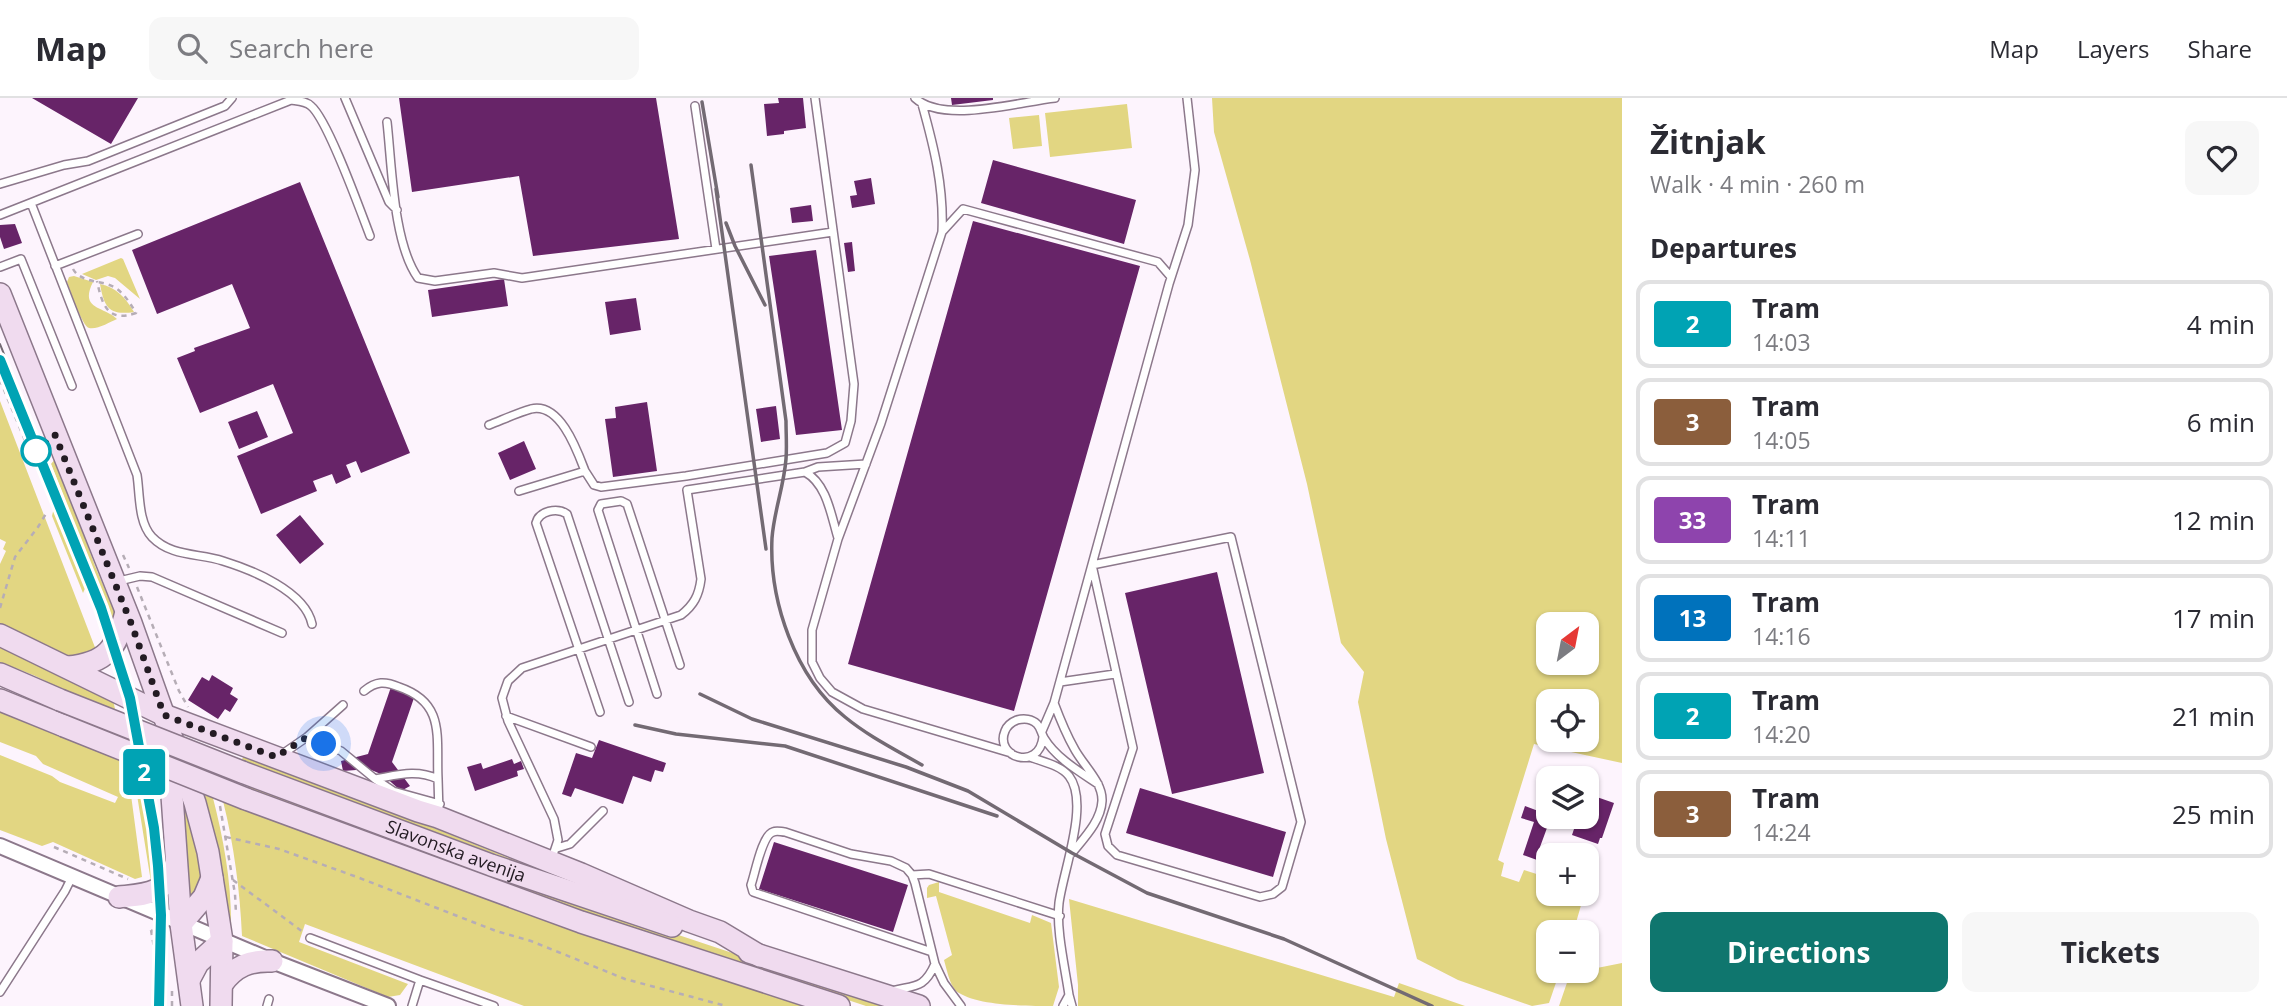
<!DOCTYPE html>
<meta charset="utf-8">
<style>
body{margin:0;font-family:"Open Sans",sans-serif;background:#f7f7f7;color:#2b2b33;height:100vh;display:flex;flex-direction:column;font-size:26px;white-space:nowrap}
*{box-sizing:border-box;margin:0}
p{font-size:23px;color:#7c7c81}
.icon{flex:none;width:38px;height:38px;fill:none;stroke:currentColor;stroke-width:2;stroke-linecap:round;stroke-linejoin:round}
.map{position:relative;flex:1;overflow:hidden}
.side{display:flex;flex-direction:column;background:#fff;width:665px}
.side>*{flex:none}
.badge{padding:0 14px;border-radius:5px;font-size:24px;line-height:46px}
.needle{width:46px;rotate:32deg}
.controls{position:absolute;left:1536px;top:514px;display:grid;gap:14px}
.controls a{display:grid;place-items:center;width:63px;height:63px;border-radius:14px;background:#fff;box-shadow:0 2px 5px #0004;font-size:35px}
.you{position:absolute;width:35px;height:35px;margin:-18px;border:5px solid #fff;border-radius:50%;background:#1a73e8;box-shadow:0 0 0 10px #1a73e833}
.map>.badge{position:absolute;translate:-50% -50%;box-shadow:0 0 0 4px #fff}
h2{padding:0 28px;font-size:26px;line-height:63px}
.round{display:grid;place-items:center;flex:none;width:74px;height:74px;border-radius:14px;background:#f7f7f7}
.headline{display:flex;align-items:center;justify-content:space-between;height:119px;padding:0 28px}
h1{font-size:33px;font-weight:700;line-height:52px}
.button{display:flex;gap:14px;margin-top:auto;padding:14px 28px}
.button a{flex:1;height:80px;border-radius:14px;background:#0f766e;color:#fff;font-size:28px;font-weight:700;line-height:80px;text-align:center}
.button a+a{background:#f7f7f7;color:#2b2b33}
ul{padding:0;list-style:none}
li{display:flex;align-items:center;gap:21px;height:88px;margin:0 14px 10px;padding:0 14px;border:4px solid #e1e1e2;border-radius:14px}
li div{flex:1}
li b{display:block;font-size:26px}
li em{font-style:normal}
li .badge{min-width:77px;font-weight:700;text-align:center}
header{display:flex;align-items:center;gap:42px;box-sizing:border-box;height:98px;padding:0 35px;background:#fff;border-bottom:2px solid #e1e1e2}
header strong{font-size:33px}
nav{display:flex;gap:38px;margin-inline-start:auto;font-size:24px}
.search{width:490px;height:63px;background:#f7f7f7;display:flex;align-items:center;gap:18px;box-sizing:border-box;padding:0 24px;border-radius:14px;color:#7c7c81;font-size:26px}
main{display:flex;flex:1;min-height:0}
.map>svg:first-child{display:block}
</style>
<header>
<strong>Map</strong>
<div class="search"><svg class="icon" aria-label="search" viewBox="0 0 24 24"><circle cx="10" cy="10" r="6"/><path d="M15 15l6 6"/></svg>Search here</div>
<nav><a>Map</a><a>Layers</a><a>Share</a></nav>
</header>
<main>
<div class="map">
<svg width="1622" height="908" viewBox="0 0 1622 908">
<rect width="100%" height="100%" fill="#fdf4fd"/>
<!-- green -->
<path fill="#e2d682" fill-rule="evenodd" d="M 1212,0 L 1622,0 L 1622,665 L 1534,646 L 1498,762 L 1504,765 L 1501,778 L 1519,784 L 1524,772 L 1549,780 L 1549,796 L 1584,797 L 1573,835 L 1549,835 L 1549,873 L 1560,873 L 1549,905 L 1532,908 L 1458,882 L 1417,861 L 1386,741 L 1358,604 L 1364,574 L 1341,545 L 1307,386 L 1250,162 L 1214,34 ZM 1549,527 L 1587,527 L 1587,565 L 1549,565 ZM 1549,604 L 1587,604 L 1587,642 L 1549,642 Z
M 1127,6 L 1132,50 L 1050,59 L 1045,15 Z
M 1039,17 L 1042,48 L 1013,51 L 1009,20 Z
M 121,160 L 123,161 L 140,201 L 115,180 L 108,178 L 96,182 L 82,176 Z
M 74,178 L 93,184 C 79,212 104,208 117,221 C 110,224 97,232 89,230 C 82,228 70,192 67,184 L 69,179 Z
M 100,186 C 116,189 126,200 134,214 C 108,218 104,208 100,186 Z
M 0,303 L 96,552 L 83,559 L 69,558 L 0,526 L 0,466 L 6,453 L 3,451 L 6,444 L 0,441 Z
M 56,360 L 95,468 L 114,513 L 115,529 L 51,366 Z
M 55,405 L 88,484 L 83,495 L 52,418 Z
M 0,545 L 107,597 L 114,606 L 131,697 L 142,779 L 135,781 L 53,744 L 42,748 L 0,732 L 0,657 L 52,678 L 60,684 L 115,705 L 118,699 L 43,666 L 36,658 L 0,644 L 0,611 L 73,643 L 78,640 C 78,633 79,624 77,617 C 68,585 28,576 0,564 Z
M 249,656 L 544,774 L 256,668 L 242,661 L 245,657 Z
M 133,672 L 140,674 L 157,784 L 151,784 Z
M 251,684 L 501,778 L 892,908 L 866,908 L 597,819 L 247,692 Z
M 181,687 L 204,768 L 204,784 L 188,803 Z
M 199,695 L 213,700 C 224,743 232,787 231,832 L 224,813 Z
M 223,703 L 818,908 L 524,908 L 305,826 L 299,844 L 408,886 L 400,897 L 388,899 L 242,838 C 240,793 234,747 223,703 Z
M 939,784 L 939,794 L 1030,825 L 1032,817 L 1051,825 L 1059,889 L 1053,908 C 1025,908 976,908 956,893 C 949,885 947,872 944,862 L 952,857 L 936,798 L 927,800 L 927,790 L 929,787 Z
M 1069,801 L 1394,899 L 1399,885 L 1465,908 L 1078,908 L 1078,887 Z
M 1622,865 L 1622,908 L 1559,908 L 1571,873 L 1587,873 L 1587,872 Z"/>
<!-- building -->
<path fill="#672468" d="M 32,0 L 138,0 L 111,46 Z
M 399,0 L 656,0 L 679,141 L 533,158 L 519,78 L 412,94 Z
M 778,0 L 803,0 L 806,30 L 784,33 L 784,36 L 767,38 L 764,6 L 779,5 Z
M 951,0 L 993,0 L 993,2 L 952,7 Z
M 993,62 L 1136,102 L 1124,146 L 981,105 Z
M 871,80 L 875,106 L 852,110 L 850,98 L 857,97 L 854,83 Z
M 300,84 L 410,355 L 361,375 L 356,363 L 346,367 L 351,379 L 336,386 L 332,376 L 313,383 L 317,393 L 261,416 L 237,358 L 293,335 L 273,286 L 200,315 L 177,260 L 195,253 L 194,250 L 250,230 L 232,186 L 157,216 L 132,152 Z
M 811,107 L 813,123 L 792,125 L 790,110 Z
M 973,123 L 1140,168 L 1014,613 L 848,566 Z
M 15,126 L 22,145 L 4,151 L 0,139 L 0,127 Z
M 852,144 L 855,173 L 848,174 L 844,145 Z
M 816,152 L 842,332 L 796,337 L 769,158 Z
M 504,181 L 508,208 L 432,219 L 428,192 Z
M 636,200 L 641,232 L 610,237 L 605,204 Z
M 647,304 L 657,373 L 613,379 L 605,321 L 616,320 L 615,309 Z
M 776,308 L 780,341 L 761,344 L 756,311 Z
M 257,313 L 268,339 L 239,351 L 228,324 Z
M 524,343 L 536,371 L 510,382 L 498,355 Z
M 300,417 L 324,446 L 300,466 L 276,437 Z
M 1217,474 L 1264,675 L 1172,696 L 1125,495 Z
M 212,577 L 233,590 L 230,596 L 238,601 L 230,614 L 225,611 L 218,621 L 188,602 L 202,579 L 209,583 Z
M 391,589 L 415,597 L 392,664 L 410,688 L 401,693 L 383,677 L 369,671 L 343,673 L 341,663 L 368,656 Z
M 599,642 L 666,665 L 663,674 L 655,672 L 651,684 L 633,678 L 623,706 L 575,690 L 571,699 L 562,696 L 576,655 L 592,660 Z
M 512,661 L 514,666 L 521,663 L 524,671 L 517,673 L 518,678 L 475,693 L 467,669 L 481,665 L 483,671 Z
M 1140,690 L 1286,734 L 1273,779 L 1126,735 Z
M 1591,697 L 1614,705 L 1602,740 L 1600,740 L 1598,746 L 1572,737 L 1578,719 L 1587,719 L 1587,708 Z
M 1525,708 L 1549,717 L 1551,719 L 1540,749 L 1552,753 L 1549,758 L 1548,766 L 1523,757 L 1534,724 L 1521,720 Z
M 774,744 L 908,787 L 893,834 L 759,791 Z"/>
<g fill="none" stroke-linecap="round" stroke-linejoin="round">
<!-- lane casing -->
<g stroke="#8c788b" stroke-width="10">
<path id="lane" d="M 345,0 L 389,104 L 397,112
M 915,0 C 943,26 1018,4 1055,0
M 922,6 C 934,49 944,89 942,134 L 881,325 L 838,441 L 812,532 L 812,564 L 820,580 L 832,594 L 863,611 L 1011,655
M 695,8 L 716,151
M 387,24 C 392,68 393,145 418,180 L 435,183 L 494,175 L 522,180 L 833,134
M 0,86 L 64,67 L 88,63 L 225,8 L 232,0
M 31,105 L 137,377 C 140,396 138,424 152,439 C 171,459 199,455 223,463 C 252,472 305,493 312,526
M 0,117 L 291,2 C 298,3 306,3 311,8 C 328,22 360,112 370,138
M 942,134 L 963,111 L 1158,164 L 1171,179
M 55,168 L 138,136
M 0,169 L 21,161 L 72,288
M 489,327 C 502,322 517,315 531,311 C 560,304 577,352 585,373
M 805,374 L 818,369 L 866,366
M 519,393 L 585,373 L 594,387 L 601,389 L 686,378 L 827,355 L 845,345 L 851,323 L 854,286 L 815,0
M 1231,439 L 1301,724 L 1282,789 L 1273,796 L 1260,799 L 1117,757 L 1108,748 L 1105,736 L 1133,650 L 1092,467 Z
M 119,483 L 140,478 L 152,479 L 282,535
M 1060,584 L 1115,576
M 364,593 C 376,583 385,583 399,589 C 446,605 436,639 438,681
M 657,596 L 598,412 L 601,406 L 621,403 L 627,406 L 680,567
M 1054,605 C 1060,621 1066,636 1074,650 C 1082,666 1103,684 1102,703 C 1101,723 1084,740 1072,755
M 600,614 L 536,425 C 539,413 557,409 567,416 L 629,604
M 506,618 L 591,649
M 1042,633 L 1054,605 L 1169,186 L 1188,127 L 1195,72 L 1187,0
M 307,639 L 343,607
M 1043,639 C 1039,674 994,659 1005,633 C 1007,628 1012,624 1017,622 C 1024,620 1032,621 1037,626 C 1041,630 1041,635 1044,640 C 1056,660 1080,674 1098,686
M 281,657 L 307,639 L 341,653 L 375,681 C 398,677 416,671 438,681 L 439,715
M 1030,659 C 1043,664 1060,667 1069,678 C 1090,705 1063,773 1059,805 C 1056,832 1065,869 1069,897
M 375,681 L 393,693 L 440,706
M 557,750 L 570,746 L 603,713
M 552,760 L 558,742 L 554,721 L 508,623 L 502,600 L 508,583 L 522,570 L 681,517 C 694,507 699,497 701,481 L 687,392 L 805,374 C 827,386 831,417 838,440
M 912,777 L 929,776 L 1060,818
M 310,840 L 420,882 L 412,908
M 932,854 L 753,794 L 751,787 C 755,776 762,737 773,734 C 777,732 781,734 785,734 L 851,756 L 891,763 L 906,770 L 912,777 L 915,785 L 935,866
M 420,882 L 494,908
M 892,893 C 915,887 924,891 935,866 L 944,885 L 961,908
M 0,894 L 65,793 L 72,779
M 267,908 L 269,901
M 1063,908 L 1069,897 L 1072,908"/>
</g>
<!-- street casing -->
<g stroke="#8c788b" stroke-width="18">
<path id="street" d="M 0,748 L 272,863 L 388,908"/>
</g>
<!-- secondary casing -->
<g stroke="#8c788b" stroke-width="24">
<g id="secondary">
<path d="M 0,196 L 131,525 L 195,705 L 208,754 L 222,843 L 221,908"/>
<path d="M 0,537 L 164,617 L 418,713 L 438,719 L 581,776 L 689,823 L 720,834 L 760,858"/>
<path d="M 68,569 C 107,565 117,550 126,514"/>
<path d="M 0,576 L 60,602"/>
<path d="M 0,602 L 64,628"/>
<path d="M 169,655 L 181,826 L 192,908"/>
<path id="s1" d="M 242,674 L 491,767 L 672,828"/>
<path d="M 246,701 L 581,824 L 839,908"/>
<path d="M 119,799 C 148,796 164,797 176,766"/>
<path d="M 181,826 L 204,799 L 212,780"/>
<path d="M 749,854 L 919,908"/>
<path d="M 189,882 L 198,865 L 222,843"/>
<path d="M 222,886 C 235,868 250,862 272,863"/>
</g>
</g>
<!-- path -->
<path stroke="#b6adb6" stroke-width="2.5" stroke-dasharray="5 5" stroke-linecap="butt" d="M 73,171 C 81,185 101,182 114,189 C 124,195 130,205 136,215 C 108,225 102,207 97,183
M 0,282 L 29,352
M 123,457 L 129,470
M 137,489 L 179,593 L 188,609
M 0,510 L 15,459 L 38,429 L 47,414
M 220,708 L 235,796 L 236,816
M 226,739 L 279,751 L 357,779 L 496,833 L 531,843 L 625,881 L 726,908
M 54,749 L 128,781
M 233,782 L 303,834
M 151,832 L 155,855 L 154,908
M 151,832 L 157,836
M 172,908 L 172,891"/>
<!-- lane -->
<use href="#lane" stroke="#fff" stroke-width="7"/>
<!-- street -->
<use href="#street" stroke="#fff" stroke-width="14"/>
<!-- secondary -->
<use href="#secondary" stroke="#f0dbef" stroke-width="21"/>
<!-- tram -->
<path stroke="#736a73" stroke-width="2" d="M 0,246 L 118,541 L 136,603 L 157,715 L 165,786 L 167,820 L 165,908"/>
<!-- rail -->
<path stroke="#736a73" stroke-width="3.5" d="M 702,4 L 718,99
M 751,67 L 786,323 C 786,336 787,349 786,361 C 784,388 774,413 772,440 C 769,503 795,579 845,619 C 868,638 896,652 922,667
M 716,91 L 766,451
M 726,125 L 735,148 L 765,207
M 700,596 L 752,621 L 906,669 L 968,693 L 1072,755 L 1147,795 L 1284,841 L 1432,908
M 635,627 L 676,636 L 785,648 L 997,718"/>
<!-- secondary-bridge casing -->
<g stroke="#8c788b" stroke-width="24" stroke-linecap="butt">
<path id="secondary-bridge" d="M 60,602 L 242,674
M 64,628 L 246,701"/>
</g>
<!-- secondary-bridge -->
<use href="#secondary-bridge" stroke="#f0dbef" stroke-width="21"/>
</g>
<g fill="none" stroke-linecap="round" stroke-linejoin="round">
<!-- line casing -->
<g stroke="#fff" stroke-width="16">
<path id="line" d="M 0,262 L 101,510 L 130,600 L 154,730 L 158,768 L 161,817 L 159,908"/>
</g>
<!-- line -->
<use href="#line" stroke="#00a3b4" stroke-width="10"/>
<!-- walk -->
<path stroke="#231b23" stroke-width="7" stroke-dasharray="0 12.6" d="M 36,353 L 55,337 L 131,525 L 164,617 L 276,659 L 307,639 L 324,646"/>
</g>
<!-- markers -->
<circle fill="#fff" stroke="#00a3b4" stroke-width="3.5" cx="36" cy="353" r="14"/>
<g text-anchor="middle" stroke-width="7" stroke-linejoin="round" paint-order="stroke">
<!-- street labels -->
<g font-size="18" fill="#231b23" stroke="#fff">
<text dy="6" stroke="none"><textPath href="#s1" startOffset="228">Slavonska avenija</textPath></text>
</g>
</g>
</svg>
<div class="controls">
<a><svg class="needle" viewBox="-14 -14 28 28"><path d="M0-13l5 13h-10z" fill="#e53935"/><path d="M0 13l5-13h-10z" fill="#7c7c81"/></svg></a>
<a><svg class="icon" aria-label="locate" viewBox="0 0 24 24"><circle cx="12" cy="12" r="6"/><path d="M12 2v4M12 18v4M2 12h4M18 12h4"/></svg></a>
<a><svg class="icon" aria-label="layers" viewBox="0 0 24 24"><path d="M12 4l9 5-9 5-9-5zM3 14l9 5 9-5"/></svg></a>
<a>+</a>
<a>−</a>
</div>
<div class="you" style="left:324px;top:646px"></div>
<b class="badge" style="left:144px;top:674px;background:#00a3b4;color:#fff">2</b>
</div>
<section class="side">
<div class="headline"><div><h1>Žitnjak</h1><p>Walk · 4 min · 260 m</p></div><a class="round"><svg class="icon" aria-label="heart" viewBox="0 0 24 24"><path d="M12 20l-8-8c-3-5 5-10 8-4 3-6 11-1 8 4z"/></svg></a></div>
<h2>Departures</h2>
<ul>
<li><span class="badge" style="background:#00a3b4;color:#fff">2</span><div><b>Tram</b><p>14:03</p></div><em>4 min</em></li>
<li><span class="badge" style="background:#8b5e3c;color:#fff">3</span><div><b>Tram</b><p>14:05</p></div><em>6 min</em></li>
<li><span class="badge" style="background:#8e44ad;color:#fff">33</span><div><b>Tram</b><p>14:11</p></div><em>12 min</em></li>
<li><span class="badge" style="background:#0072bc;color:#fff">13</span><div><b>Tram</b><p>14:16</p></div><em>17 min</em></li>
<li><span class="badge" style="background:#00a3b4;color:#fff">2</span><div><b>Tram</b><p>14:20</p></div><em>21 min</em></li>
<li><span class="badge" style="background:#8b5e3c;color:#fff">3</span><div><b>Tram</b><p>14:24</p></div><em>25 min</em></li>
</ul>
<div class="button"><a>Directions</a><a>Tickets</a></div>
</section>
</main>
